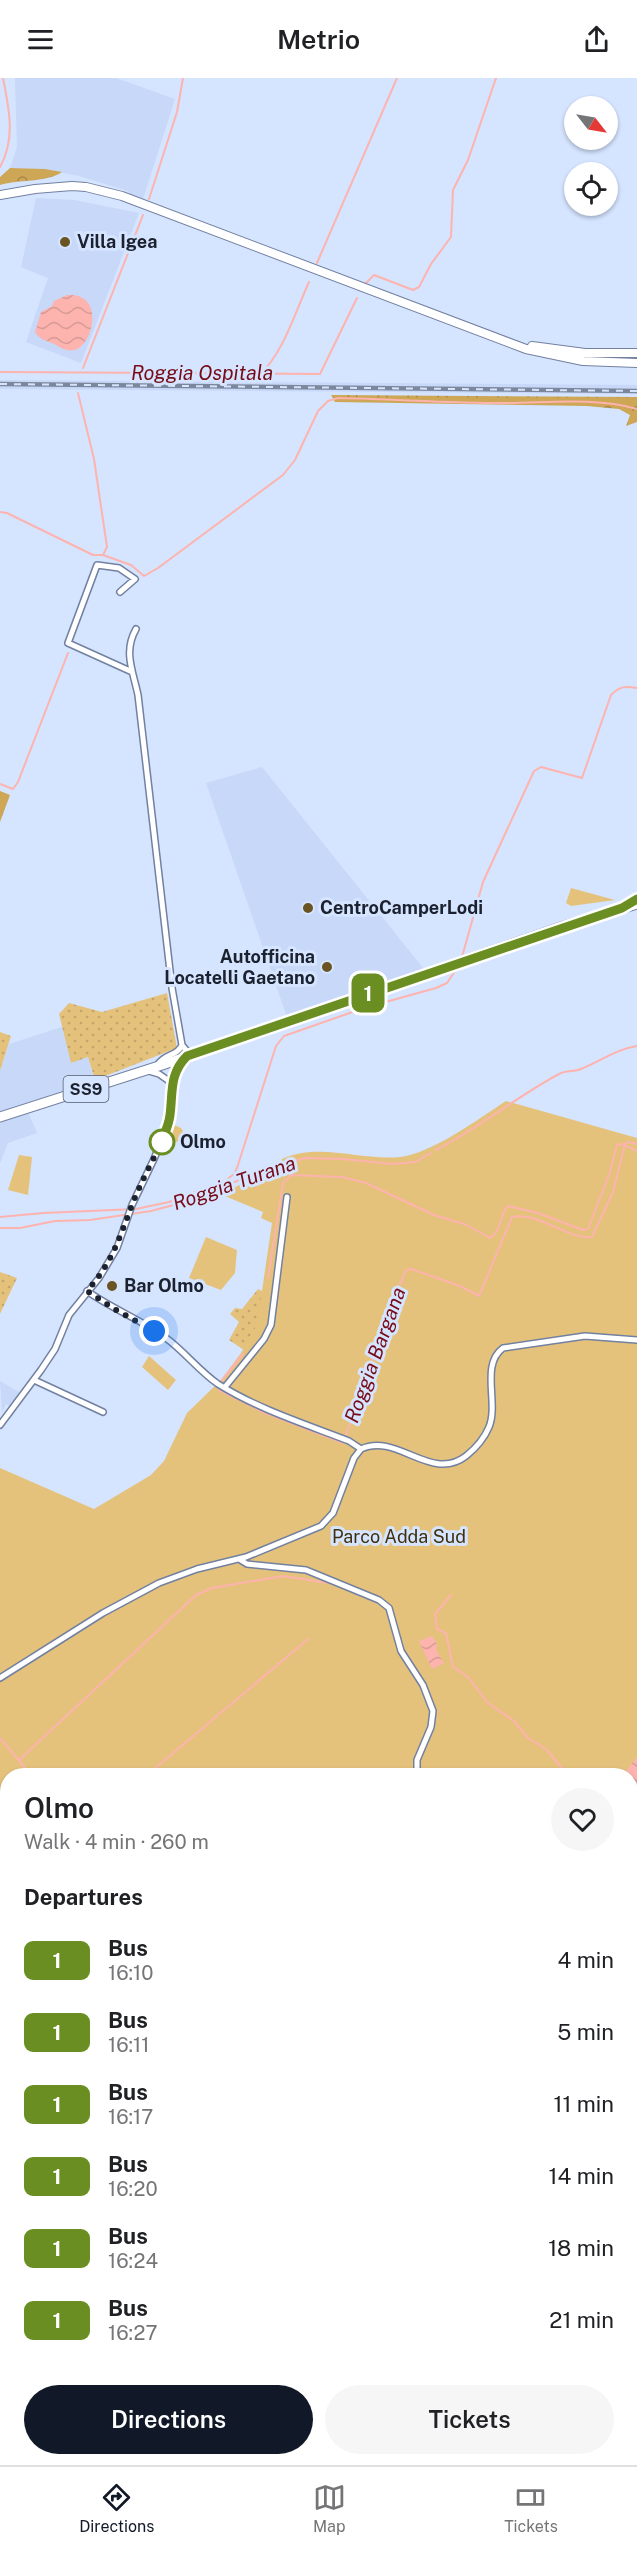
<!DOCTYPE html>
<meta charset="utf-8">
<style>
body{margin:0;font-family:"Public Sans",sans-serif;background:#f6f6f6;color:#202124;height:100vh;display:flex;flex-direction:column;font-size:22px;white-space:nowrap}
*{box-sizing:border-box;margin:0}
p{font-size:20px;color:#757577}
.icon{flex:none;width:33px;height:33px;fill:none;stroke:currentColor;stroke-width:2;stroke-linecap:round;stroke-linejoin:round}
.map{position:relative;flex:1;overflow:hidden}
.sheet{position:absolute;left:0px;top:1690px;width:638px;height:698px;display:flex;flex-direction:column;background:#fff;border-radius:24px 24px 0 0;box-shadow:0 2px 4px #0004}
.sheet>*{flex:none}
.badge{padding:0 12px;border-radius:9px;font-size:21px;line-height:39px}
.needle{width:39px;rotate:121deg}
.fabs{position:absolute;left:564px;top:18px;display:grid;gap:12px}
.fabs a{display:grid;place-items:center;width:54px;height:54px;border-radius:50%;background:#fff;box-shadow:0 2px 4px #0004;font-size:30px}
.you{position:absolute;width:30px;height:30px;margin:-15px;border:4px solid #fff;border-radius:50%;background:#1a73e8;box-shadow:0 0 0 9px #1a73e833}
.map>.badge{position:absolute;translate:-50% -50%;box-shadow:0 0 0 3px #fff}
h2{padding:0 24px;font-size:22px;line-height:54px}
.round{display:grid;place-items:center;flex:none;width:63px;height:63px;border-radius:32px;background:#f6f6f6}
.summary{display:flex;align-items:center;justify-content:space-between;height:102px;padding:0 24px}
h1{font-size:28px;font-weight:600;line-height:45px}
.primary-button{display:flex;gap:12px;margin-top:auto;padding:12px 24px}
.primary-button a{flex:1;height:69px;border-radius:36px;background:#111827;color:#fff;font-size:24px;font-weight:600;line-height:69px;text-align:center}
.primary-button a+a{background:#f6f6f6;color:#202124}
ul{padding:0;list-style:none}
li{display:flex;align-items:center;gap:18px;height:72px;padding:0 24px}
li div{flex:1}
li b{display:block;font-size:22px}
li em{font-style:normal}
li .badge{min-width:66px;font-weight:700;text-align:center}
header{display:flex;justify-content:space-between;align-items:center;height:78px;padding:0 24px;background:#fff;font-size:27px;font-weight:600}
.dock{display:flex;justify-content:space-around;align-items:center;height:84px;border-top:2px solid #e0e0e0;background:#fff;font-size:16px;color:#757577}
.dock a{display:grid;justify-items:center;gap:3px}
.dock .active{color:#111827}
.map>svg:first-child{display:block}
</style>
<header><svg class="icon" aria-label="menu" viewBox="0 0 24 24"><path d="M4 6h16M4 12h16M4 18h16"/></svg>Metrio<svg class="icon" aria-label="share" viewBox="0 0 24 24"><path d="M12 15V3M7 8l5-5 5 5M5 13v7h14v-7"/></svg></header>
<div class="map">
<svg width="637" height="2387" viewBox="0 0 637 2387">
<defs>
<pattern id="grass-dots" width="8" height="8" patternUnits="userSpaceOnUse" patternTransform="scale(1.5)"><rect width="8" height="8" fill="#e5c27c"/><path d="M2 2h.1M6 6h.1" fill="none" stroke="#c4a66c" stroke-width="1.8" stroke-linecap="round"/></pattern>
<pattern id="forest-crowns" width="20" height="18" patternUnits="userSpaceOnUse" patternTransform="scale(1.5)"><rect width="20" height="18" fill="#cda656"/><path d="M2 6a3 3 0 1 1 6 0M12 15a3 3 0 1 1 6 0" fill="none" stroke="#a68748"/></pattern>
<pattern id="water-waves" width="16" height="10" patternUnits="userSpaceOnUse" patternTransform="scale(1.5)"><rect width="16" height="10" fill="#fdb3ae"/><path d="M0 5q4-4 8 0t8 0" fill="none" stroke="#d89a96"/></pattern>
</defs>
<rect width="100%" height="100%" fill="#d5e4ff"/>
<!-- built -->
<path fill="#c7d8f8" d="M 15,0 L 116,0 L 175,21 L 143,121 L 131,117 L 128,113 L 79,98 L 45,91 L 10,90 L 17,69 Z
M 36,120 L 74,122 L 139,135 L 81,285 L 26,264 L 48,200 L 21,189 Z
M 0,302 L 637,307 L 637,316 L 0,311 Z
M 262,689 L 427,895 L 288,942 L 206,705 Z
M 62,949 L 71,984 L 88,979 L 95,1005 L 0,1036 L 0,993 L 9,966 Z
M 28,1034 L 37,1055 L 8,1065 L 0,1085 L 0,1043 Z
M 0,1303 L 19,1314 L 11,1329 L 6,1326 L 2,1335 Z"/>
<!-- grass -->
<path fill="url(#grass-dots)" d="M 167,915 L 177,970 L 95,1002 L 88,979 L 71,985 L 59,936 L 69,925 L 102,934 Z
M 0,954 L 11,958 L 0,993 Z
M 0,1194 L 17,1200 L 0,1236 Z
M 258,1211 L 270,1217 L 247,1274 L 229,1262 L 239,1244 L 230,1236 L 235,1230 L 242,1231 Z"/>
<!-- forest -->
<path fill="url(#forest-crowns)" d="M 10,90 L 45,91 L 62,94 C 46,105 19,101 0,107 L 0,99 Z
M 331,317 L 637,319 L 637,344 L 626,348 L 630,337 L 619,331 L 587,328 L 335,324 Z
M 0,713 L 10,717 L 0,744 Z"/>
<!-- green -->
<path fill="#e5c27c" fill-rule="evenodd" d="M 571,810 L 615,822 L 571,828 L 566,825 Z
M 506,1023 L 637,1060 L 637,2387 L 0,2387 L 0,1390 L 94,1431 L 151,1397 L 164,1383 L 187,1335 L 221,1302 L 241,1275 L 257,1247 L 272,1145 L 261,1140 L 263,1134 L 220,1116 L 259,1098 L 280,1093 L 282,1081 C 321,1064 360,1083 400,1079 C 433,1075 478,1041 506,1023 ZM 8,1698 L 630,1698 L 630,2380 L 8,2380 Z
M 172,1046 L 181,1050 L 183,1053 L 180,1063 L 172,1065 L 168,1063 Z
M 19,1077 L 32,1079 L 28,1117 L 8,1112 Z
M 206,1159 L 237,1172 L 235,1195 L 221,1212 L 189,1200 Z
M 149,1278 L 176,1302 L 168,1312 L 142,1289 Z"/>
<!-- water -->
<path fill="url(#water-waves)" d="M 67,217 C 106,214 93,267 75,272 C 66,274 60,269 54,266 C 46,262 41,263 35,254 L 41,234 L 52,228 L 54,223 Z
M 432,1558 L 436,1564 L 437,1574 L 444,1585 L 432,1591 L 419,1563 Z
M 637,1679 L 637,1727 L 630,1737 L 630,1698 L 622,1698 Z"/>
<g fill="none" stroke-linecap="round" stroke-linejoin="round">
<!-- stream -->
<path stroke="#fdb3ae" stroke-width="2" d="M 0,89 C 16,60 9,31 3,0
M 149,121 L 177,34 L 183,0
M 317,185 L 397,0
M 365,206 L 374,197 L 413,212 L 419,209 L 431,186 L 451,159 L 453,112 L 468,82 L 496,0
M 83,290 L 143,137
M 0,294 L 320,296 L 357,220
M 260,296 C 283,276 296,232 309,204
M 0,434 L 7,435 L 93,477 L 103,477 L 107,469 L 94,381 L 78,315
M 103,477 L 131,487 L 144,498 L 158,490 L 283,397 L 295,382 L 318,333 L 328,323 L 338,320 C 393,321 449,325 504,325 C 548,325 594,319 637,331
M 0,706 L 13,711 L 18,704 L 68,575
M 462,879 L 483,804 L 534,693 L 541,689 L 582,700 L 611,617 C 620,608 625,608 637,610
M 436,1072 C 479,1050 516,1019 559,996 C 566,992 574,994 581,991 C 601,983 616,971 637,968
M 0,1139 L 43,1135 L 136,1131 L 169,1124 L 225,1103 L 234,1096 L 237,1090 L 276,968 L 284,958 L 364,930 L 436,910 L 447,905 L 459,887
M 0,1150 L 20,1150 L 55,1143 L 90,1142 L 151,1133 L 200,1120 L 265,1090 L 306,1080 L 343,1081 L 393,1086 L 415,1084 L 431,1075
M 268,1200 L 283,1105 L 291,1097 L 342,1099 L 366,1105 L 434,1137 L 467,1147 L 490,1160 C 502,1153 499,1137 508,1128 L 538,1135 L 583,1152 L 588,1151 L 609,1097 L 617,1067 L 622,1066 L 637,1073
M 222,1302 L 243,1276
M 219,1312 L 265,1335 L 343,1365
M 345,1360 L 386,1240 L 406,1192 L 411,1191 L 460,1208 L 479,1218 L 512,1139 C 537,1133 568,1162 592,1159 L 613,1114 L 625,1066 L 628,1064 L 637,1066
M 451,1517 L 435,1536 L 437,1551 L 446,1555 L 453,1589 L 468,1599 L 488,1625 L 514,1643 L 528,1660 L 547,1672 L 568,1698
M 0,1660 L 32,1698
M 19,1682 L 196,1517 L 212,1510 L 283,1498 L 335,1506
M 146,1698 L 308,1561
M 630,1885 L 637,1889
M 630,1914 L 637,1932
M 0,2024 L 8,1996
M 630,2081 L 637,2083
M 0,2208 L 8,2305
M 79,2380 L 91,2387
M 310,2380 L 332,2387"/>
<!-- minor casing -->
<g stroke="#7281a0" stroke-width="8">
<path id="minor" d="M 120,514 L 135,501 L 119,490 L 97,487 L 68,565 L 130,593 L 132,592
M 136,551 C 123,574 133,593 138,617 L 172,910 L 182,967 L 187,973 L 193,975
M 157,988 C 163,976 178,978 182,967
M 149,993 L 159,996 L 169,1003
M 87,1213 C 112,1231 142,1242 166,1260 C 185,1274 199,1293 218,1306 C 258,1331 305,1346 349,1363 L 361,1371
M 34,1302 L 103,1334
M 225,1309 L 264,1261 L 271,1247 L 287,1119
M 0,1347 L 41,1292 L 55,1271 L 69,1237 L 99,1200 L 117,1170 L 132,1127 L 154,1081 L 169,1044 L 172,1004 L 177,991 L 184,981
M 239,1481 L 247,1486 L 306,1492 L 379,1522 L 389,1530 L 401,1573 L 423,1607 L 433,1633 L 431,1649 L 417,1682 L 417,1698
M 0,1600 L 103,1535 L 159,1505 L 197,1491 L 246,1479 L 321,1448 L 333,1435 L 354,1380 L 361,1371 C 397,1354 431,1405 466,1378 C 476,1370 484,1361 489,1349 C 499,1325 480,1287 503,1270 L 585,1258 L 637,1262
M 630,1752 L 637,1743"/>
</g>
<!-- secondary casing -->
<g stroke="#7281a0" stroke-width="10">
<path id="secondary" d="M 0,117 L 35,111 L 72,108 L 86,109 L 122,118 L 526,271 L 583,283 L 637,285
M 532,268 L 585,275 L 637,275"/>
</g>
<!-- primary casing -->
<g stroke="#7281a0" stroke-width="11">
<path id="primary" d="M 0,1039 L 162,987 L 564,848 L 637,826"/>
</g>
<!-- minor -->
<use href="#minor" stroke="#fff" stroke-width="5"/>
<!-- secondary -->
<use href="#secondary" stroke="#fff" stroke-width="8"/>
<!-- primary -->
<use href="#primary" stroke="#fff" stroke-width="9"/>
<!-- rail casing -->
<g stroke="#7d879c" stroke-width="4.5">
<path id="rail" d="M 0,306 L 637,313"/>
</g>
<!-- rail -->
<use href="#rail" stroke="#d5e4ff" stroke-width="2" stroke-dasharray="7" stroke-linecap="butt"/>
</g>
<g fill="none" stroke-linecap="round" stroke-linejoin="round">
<!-- line casing -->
<g stroke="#fff" stroke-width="14">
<path id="line" d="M 161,1066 C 164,1056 169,1047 170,1037 C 173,1014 169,996 187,978 L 622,830 L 637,821"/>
</g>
<!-- line -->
<use href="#line" stroke="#6b8e23" stroke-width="9"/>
<!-- walk -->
<path stroke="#1b212e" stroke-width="6" stroke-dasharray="0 10.8" d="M 154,1253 L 116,1232 L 87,1213 C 112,1185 119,1161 132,1127 C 140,1106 152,1084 162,1064"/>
</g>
<!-- markers -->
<g fill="#6b5424" stroke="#d5e4ff" stroke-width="2">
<circle cx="65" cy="164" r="6"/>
<circle cx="308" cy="830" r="6"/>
<circle cx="327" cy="889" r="6"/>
<circle cx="112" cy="1208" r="6"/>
</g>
<circle fill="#fff" stroke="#6b8e23" stroke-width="3" cx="162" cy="1064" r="12"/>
<g text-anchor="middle" stroke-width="6" stroke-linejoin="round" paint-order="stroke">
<!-- shield labels -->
<rect fill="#d5e4ff" stroke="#535c6d" stroke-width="1.5" x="63.5" y="998" width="45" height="26" rx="4.5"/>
<g font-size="16" font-weight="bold" fill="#1b212e">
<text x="86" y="1017">SS9</text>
</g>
<!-- poi labels -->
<g font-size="18" font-weight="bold" fill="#1b212e" stroke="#d5e4ff" text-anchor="start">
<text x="77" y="170">Villa Igea</text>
<text x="320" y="836">CentroCamperLodi</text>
<text x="315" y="885" text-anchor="end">Autofficina<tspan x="315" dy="21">Locatelli Gaetano</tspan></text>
<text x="124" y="1214">Bar Olmo</text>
</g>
<!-- stop labels -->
<g font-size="18" font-weight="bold" fill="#1b212e" stroke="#d5e4ff" text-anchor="start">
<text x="180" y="1070">Olmo</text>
</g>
<!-- park labels -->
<g font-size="18" fill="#3f2f0b" stroke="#d5e4ff">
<text x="399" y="1465">Parco Adda Sud</text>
</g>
<!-- water labels -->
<g font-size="20" font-style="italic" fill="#770b16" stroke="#d5e4ff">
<text x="202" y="302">Roggia Ospitala</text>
<text transform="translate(234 1105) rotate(-19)" y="7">Roggia Turana</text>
<text transform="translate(375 1277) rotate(-70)" y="7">Roggia Bargana</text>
</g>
</g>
</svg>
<div class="fabs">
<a><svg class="needle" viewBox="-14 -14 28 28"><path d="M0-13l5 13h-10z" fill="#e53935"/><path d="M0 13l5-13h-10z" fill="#757577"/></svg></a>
<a><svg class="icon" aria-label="locate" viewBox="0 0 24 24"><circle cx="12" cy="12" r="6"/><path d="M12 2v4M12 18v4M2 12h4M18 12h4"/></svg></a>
</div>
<div class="you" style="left:154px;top:1253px"></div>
<b class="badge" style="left:368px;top:915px;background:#6b8e23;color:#fff">1</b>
<section class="sheet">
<div class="summary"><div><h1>Olmo</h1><p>Walk · 4 min · 260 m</p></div><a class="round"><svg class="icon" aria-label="heart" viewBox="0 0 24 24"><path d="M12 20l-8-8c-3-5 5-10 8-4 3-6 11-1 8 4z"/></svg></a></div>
<h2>Departures</h2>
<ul>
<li><span class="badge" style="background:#6b8e23;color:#fff">1</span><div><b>Bus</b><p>16:10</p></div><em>4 min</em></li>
<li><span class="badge" style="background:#6b8e23;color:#fff">1</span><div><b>Bus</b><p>16:11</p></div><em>5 min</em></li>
<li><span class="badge" style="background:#6b8e23;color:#fff">1</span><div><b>Bus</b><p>16:17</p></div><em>11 min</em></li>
<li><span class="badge" style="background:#6b8e23;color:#fff">1</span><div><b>Bus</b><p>16:20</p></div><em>14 min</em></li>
<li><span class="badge" style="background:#6b8e23;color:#fff">1</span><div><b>Bus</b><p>16:24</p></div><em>18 min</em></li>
<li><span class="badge" style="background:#6b8e23;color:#fff">1</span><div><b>Bus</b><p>16:27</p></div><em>21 min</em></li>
</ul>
<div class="primary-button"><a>Directions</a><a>Tickets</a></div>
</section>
</div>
<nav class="dock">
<a class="active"><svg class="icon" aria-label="directions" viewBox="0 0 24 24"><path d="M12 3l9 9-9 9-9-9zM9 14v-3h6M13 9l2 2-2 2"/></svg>Directions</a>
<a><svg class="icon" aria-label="map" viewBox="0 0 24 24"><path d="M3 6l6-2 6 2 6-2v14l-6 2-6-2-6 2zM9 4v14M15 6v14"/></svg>Map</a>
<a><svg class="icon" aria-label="tickets" viewBox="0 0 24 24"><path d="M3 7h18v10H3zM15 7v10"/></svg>Tickets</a>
</nav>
